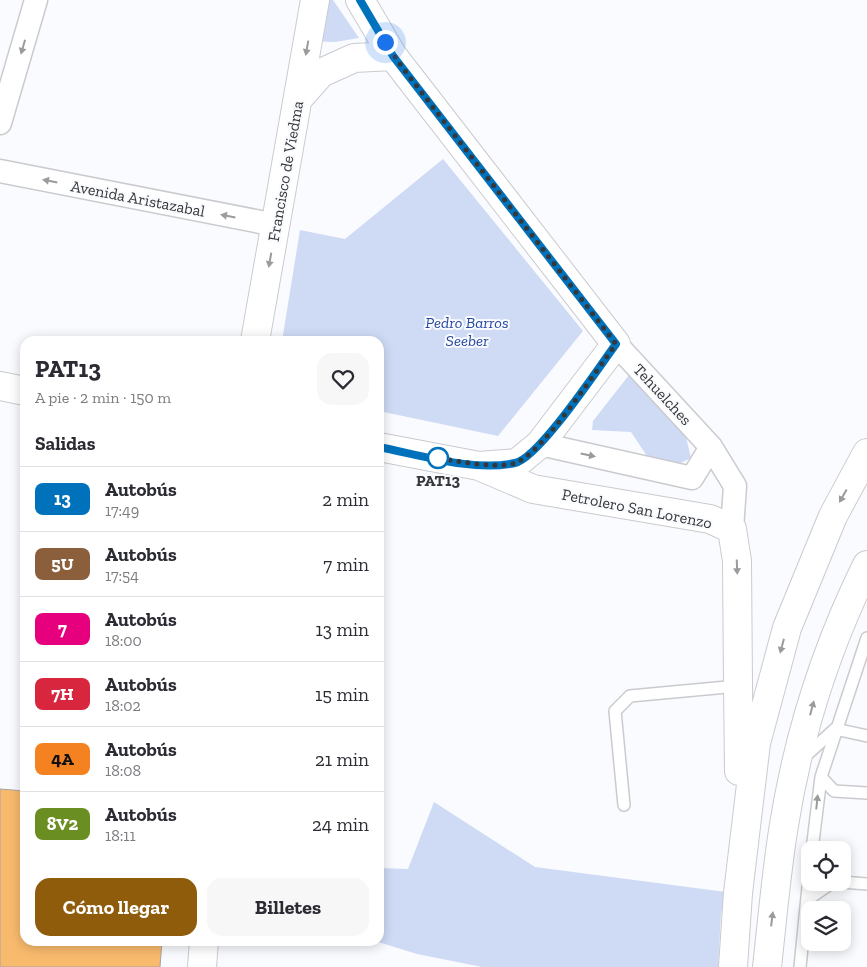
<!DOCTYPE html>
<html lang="es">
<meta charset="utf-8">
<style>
body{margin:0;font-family:"Zilla Slab",serif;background:#f7f7f7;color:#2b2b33;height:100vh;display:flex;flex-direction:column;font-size:19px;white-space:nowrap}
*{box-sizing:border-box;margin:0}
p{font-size:16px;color:#7c7c81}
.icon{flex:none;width:28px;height:28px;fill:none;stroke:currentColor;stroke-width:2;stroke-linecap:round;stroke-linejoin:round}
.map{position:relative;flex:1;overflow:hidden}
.drawer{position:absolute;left:20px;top:336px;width:364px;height:610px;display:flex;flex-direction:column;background:#fff;border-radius:15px;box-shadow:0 2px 12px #0003}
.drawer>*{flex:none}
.badge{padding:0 10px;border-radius:8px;font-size:18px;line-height:32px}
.fabs{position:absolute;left:801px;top:841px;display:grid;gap:10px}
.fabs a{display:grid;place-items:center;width:50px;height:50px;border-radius:10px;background:#fff;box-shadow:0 2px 12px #0003;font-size:25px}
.you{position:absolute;width:25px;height:25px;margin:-12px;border:4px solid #fff;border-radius:50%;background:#1a73e8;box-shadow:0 0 0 8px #1a73e833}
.map>.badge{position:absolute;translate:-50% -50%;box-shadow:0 0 0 2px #fff}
h2{padding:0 15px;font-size:19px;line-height:45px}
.round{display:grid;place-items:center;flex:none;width:52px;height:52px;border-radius:15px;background:#f7f7f7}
.head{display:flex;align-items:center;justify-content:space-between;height:85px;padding:0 15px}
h1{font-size:24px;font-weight:700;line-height:38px}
.primary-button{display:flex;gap:10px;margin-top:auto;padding:10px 15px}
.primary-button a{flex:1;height:58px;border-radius:15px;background:#8e5c0a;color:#fff;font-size:20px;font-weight:700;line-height:58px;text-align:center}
.primary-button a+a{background:#f7f7f7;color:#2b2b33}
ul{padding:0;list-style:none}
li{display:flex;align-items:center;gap:15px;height:65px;padding:0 15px;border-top:1px solid #e1e1e2}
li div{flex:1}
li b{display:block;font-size:19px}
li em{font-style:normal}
li .badge{min-width:55px;font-weight:700;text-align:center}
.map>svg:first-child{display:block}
</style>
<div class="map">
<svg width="867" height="967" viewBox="0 0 867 967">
<rect width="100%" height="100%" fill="#f9fbfe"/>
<!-- green -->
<path fill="#cfdbf5" d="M 311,0 L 333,0 L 359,38 L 335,42 L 303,41 Z
M 443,159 L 583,331 L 498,436 L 379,411 L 379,341 L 282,341 L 300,230 L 345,239 Z
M 629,375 L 652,395 L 686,437 L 691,458 L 672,467 L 649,459 L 631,432 L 592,430 L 593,421 Z
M 434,802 L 535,867 L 726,892 L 721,914 L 718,967 L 482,967 L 417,954 L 375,941 L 379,941 L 379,868 L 408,869 Z"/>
<!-- building -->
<path fill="#f8ba6d" stroke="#a6a4a1" d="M 0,789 L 25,791 L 25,941 L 162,941 L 160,967 L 0,967 Z"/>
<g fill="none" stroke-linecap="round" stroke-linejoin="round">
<!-- lane casing -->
<g stroke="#cacbcf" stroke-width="14">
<path id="lane" d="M 835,729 L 867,736
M 803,758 L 834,730
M 821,777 L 834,791 L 867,793
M 624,805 L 615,711 L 630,696 L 738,686
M 812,850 L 821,777 L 867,638
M 842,882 L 867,884
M 807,900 L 833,882
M 800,967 L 810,867"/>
</g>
<!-- street casing -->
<g stroke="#cacbcf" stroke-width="25">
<path id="street" d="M 0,123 L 36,0
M 0,171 L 276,225
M 616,344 L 711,447 L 735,486 L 732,529
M 540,444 L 692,478 L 711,447"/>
</g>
<!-- secondary casing -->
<g stroke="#cacbcf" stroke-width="30">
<path id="secondary" d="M 360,0 L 393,56 L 616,344 L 540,444 L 517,463 L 479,466
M 298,99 L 321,73 L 354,58 L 393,56
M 255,341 L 315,0
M 0,386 L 25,391
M 379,447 L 479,466 L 533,489 L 710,519 L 732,529 L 737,561 L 738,686
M 202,967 L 204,941"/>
</g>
<!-- highway casing -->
<g stroke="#cacbcf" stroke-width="30">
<path id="highway" d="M 738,686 L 739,771
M 733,967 L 738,893 L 756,743 L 787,628 L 833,516 L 867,453
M 767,967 C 772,922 776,876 783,831 C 797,740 826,648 867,565"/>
</g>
<!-- lane -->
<use href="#lane" stroke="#fff" stroke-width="11"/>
<!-- street -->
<use href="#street" stroke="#fff" stroke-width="22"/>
<!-- secondary -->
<use href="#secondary" stroke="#fff" stroke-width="28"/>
<!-- highway -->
<use href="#highway" stroke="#fff" stroke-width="28"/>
</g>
<!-- one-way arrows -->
<defs><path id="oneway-solid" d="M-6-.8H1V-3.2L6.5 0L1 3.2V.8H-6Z" transform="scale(1.25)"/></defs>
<g fill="#9a9b9c">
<use href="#oneway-solid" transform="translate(23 47) rotate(106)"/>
<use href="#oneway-solid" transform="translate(307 48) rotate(100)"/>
<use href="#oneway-solid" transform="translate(50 181) rotate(-169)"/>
<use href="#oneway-solid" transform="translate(228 216) rotate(-169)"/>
<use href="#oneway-solid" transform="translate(270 260) rotate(100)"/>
<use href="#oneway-solid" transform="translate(588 455) rotate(12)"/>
<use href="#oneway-solid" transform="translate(843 496) rotate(119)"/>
<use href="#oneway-solid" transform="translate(737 567) rotate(88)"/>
<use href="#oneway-solid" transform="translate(782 646) rotate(105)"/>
<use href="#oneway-solid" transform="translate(812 708) rotate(-75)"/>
<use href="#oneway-solid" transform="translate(817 802) rotate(-84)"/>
<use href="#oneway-solid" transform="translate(772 919) rotate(-83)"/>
</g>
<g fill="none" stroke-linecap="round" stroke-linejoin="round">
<!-- line casing -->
<g stroke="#fff" stroke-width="11">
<path id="line" d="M 360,0 L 393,56 L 616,344 C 599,367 539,458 515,463 C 474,472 420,455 379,447"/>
</g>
<!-- line -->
<use href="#line" stroke="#0072bc" stroke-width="8"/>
<!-- walk -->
<path stroke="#363738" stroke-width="5" stroke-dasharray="0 9" d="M 385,42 L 402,67 L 616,344 C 595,372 546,448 518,462 C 501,470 457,461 438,458"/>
</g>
<!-- markers -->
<circle fill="#fff" stroke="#0072bc" stroke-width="2.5" cx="438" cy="458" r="10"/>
<g text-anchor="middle" stroke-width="4" stroke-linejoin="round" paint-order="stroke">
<!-- street labels -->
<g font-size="16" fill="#363738" stroke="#f9fbfe">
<text transform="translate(285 171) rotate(-80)" y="6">Francisco de Viedma</text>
<text transform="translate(138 198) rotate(11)" y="6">Avenida Aristazabal</text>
<text transform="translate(663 394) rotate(47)" y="6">Tehuelches</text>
<text transform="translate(637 508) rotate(11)" y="6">Petrolero San Lorenzo</text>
</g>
<!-- park labels -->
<g font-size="16" font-style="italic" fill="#2748a0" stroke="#f9fbfe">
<text x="467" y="328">Pedro Barros<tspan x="467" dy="18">Seeber</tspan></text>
</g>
<!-- stop labels -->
<g font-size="16" font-weight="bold" fill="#363738" stroke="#f9fbfe">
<text x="438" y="486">PAT13</text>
</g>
</g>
</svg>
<div class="fabs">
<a><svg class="icon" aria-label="locate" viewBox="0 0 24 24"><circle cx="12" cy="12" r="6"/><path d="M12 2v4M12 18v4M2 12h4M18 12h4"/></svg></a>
<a><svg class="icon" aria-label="layers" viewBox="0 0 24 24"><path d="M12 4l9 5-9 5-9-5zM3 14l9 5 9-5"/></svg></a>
</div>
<div class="you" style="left:385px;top:42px"></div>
<section class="drawer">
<div class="head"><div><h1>PAT13</h1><p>A pie · 2 min · 150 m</p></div><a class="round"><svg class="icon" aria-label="heart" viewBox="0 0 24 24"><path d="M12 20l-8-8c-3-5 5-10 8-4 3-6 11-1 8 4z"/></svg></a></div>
<h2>Salidas</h2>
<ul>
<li><span class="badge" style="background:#0072bc;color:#fff">13</span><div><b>Autobús</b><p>17:49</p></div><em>2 min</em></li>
<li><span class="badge" style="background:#8b5e3c;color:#fff">5U</span><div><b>Autobús</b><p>17:54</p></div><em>7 min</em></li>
<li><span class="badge" style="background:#e6007e;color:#fff">7</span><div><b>Autobús</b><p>18:00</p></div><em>13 min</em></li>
<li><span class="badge" style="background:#d7263d;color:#fff">7H</span><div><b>Autobús</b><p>18:02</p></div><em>15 min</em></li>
<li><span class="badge" style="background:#f58220;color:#111">4A</span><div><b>Autobús</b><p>18:08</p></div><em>21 min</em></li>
<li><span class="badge" style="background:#6b8e23;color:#fff">8V2</span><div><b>Autobús</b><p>18:11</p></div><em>24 min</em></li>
</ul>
<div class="primary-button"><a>Cómo llegar</a><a>Billetes</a></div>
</section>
</div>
